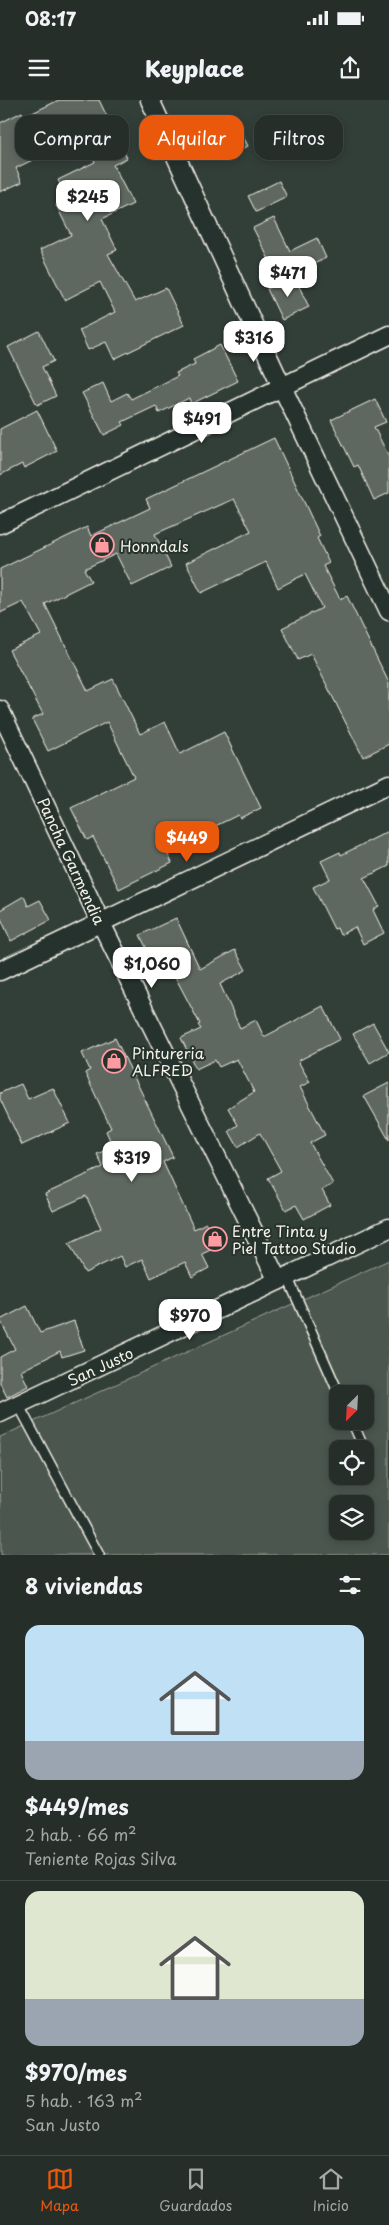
<!DOCTYPE html>
<html lang="es">
<head>
<meta charset="utf-8">
<style>
  :root { --surface:#262e2a; --page:#323a36; --text:#f1f3f6; --muted:#a4a8a8; --line:#424a47; --accent:#ea580c }
  body { margin:0; font-family:"Playpen Sans",sans-serif; background:var(--page); color:var(--text); height:100vh; display:flex; flex-direction:column; font-size:19px; white-space:nowrap }
  * { box-sizing:border-box; margin:0 }
  p { font-size:16px; color:var(--muted) }
  .icon { flex:none; width:28px; height:28px; fill:none; stroke:currentColor; stroke-width:2; stroke-linecap:round; stroke-linejoin:round }
  .map { position:relative; height:1455px; overflow:hidden }
  .drawer { display:flex; flex-direction:column; background:var(--surface); flex:1 }
  .drawer>* { flex:none }
  .hud { position:absolute; left:15px; top:15px; width:360px; height:45px; display:flex; gap:10px }
  .needle { width:32px; rotate:204deg }
  .buttons { position:absolute; left:329px; top:1285px; display:grid; gap:10px }
  .buttons a { display:grid; place-items:center; width:45px; height:45px; border-radius:10px; background:var(--surface); box-shadow:0 2px 8px #0003,0 0 0 1px var(--line); font-size:25px }
  .price { position:absolute; translate:-50% -42px; padding:0 11px; border-radius:10px; background:#fff; color:#222; font-size:16px; line-height:32px; filter:drop-shadow(0 1px 2px #0008) }
  .price::after { content:''; position:absolute; left:50%; top:30px; width:15px; height:11px; margin-left:-8px; background:inherit; clip-path:polygon(0 0,100% 0,50% 100%) }
  .price.on { background:var(--accent); color:#fff }
  ul { padding:0; list-style:none }
  li { display:grid; align-content:center; gap:10px; height:265px; padding:0 25px }
  li+li { border-top:1px solid var(--line) }
  li span { display:grid; place-items:center; height:155px; border-radius:15px; color:#555 }
  li>.icon { margin-inline-start:auto }
  span .icon { width:90px; height:90px; fill:#fffc; stroke-width:1 }
  li b { font-size:21px }
  h2 { display:flex; justify-content:space-between; align-items:center; height:60px; padding:0 25px; font-size:21px }
  .chip { padding:0 18px; border-radius:15px; background:var(--surface); box-shadow:0 2px 8px #0003,0 0 0 1px var(--line); font-size:18px; line-height:45px }
  .chip.on { background:var(--accent); color:#fff }
  .status { display:flex; justify-content:space-between; align-items:center; height:35px; padding:0 25px; background:var(--surface); direction:ltr }
  .status svg { height:14px; fill:currentColor }
  header { display:flex; justify-content:space-between; align-items:center; height:65px; padding:0 25px; background:var(--surface); font-size:22px; font-weight:800 }
  .dock { display:flex; justify-content:space-around; align-items:center; height:70px; border-top:1px solid var(--line); background:var(--surface); font-size:14px; color:var(--muted) }
  .dock a { display:grid; justify-items:center; gap:2px }
  .dock .on { color:var(--accent) }
  .map>svg:first-child { display:block }
  .green { fill:#4c564f; stroke:#a0a49c; fill-rule:evenodd }
  .building { fill:#5f6861; stroke:#f4f1e8 }
  .lines { fill:none; stroke-linecap:round; stroke-linejoin:round }
  .service-casing { stroke:#f4f1e8; stroke-width:12 }
  .minor-casing { stroke:#f4f1e8; stroke-width:21 }
  .service { stroke:#26332d; stroke-width:9 }
  .minor { stroke:#26332d; stroke-width:18 }
  .labels { text-anchor:middle; dominant-baseline:central; stroke-width:4; stroke-linejoin:round; paint-order:stroke }
  .poi-label { font-size:15px; fill:#f4f1e8; stroke:#26332d; text-anchor:start }
  .street-label { font-size:15px; fill:#f4f1e8; stroke:#26332d }
</style>
</head>
<body>
<div class="status"><b>08:17</b><svg viewBox="0 0 49 12"><path d="M0 12V9h3v3zM5 12V6h3v6zM10 12V3h3v9zM15 12V0h3v12zM26 1h20v11H26zM47 4h2v5h-2z"/></svg></div>
<header><svg class="icon" aria-label="menu" viewBox="0 0 24 24"><path d="M4 6h16M4 12h16M4 18h16"/></svg>Keyplace<svg class="icon" aria-label="share" viewBox="0 0 24 24"><path d="M12 15V3M7 8l5-5 5 5M5 13v7h14v-7"/></svg></header>
<div class="map">
<svg width="389" height="1455" viewBox="0 0 389 1455">
  <rect width="100%" height="100%" fill="#323e38"/>
  <filter id="ink" filterUnits="userSpaceOnUse"><feTurbulence type="fractalNoise" baseFrequency=".02" numOctaves="2"/><feDisplacementMap in="SourceGraphic" scale="10" xChannelSelector="R" yChannelSelector="G"/><feConvolveMatrix kernelMatrix="1 2 1 2 8 2 1 2 1" color-interpolation-filters="sRGB"/></filter>
  <g filter="url(#ink)">
    <path class="green" d="M389 1160V1455H1L0 1337ZM338 1294H365V1321H338ZM338 1349H365V1376H338ZM338 1404H365V1431H338Z"/>
    <path class="building" d="M59 0H99L127 58 113 65 133 104 102 119 117 150 108 154 135 202 166 188 184 225 114 259 106 242 88 250 79 230 115 212 100 182 65 200 40 150 71 135 56 105 68 99 58 80 95 62 75 23 45 38 51 51 16 68 22 82 0 92V23L22 12 24 17Z
      M236 22 248 46 220 59 208 35Z
      M279 81 287 97 256 112 248 96Z
      M274 118 290 151 317 138 326 158 280 181 253 128Z
      M294 176 309 207 282 220 267 189Z
      M39 231 54 261 42 267 56 296 37 305 8 247Z
      M220 245 238 281 191 304 189 298 159 313 156 306 122 322 124 325 104 335 82 293 103 283 111 301 127 293 131 299 178 276 176 273 195 264 193 259Z
      M375 299 386 322 374 327 389 357V393L374 400 358 365 354 367 331 320Z
      M37 310 57 351 24 368 22 364 0 375V329Z
      M274 338 320 436 317 438 329 463 323 466 340 499 347 496 389 583V644L363 657 311 554 298 560 282 528 322 508 305 474 278 488 266 462 201 493 186 463 251 431 234 399 155 434 171 467 132 486 116 454 84 469 91 481 45 504 88 591 113 579 140 634 165 622 180 654 224 632 261 708 240 718 238 715 166 750 172 763 119 789 93 737 87 740 71 708 134 677 107 622 48 651 32 619 43 614 9 550 41 535 23 502 0 513V469L87 427 91 436 150 408 146 399Z
      M389 731V766L364 778 379 806 373 810 384 833 363 844 355 827 340 835 337 828 334 829 313 787 330 779 321 761 340 752 341 755Z
      M24 796 28 806 40 800 51 820 11 841 0 816V810Z
      M176 818 200 869 235 850 246 870 220 884 240 928 256 920 264 937 323 906 340 939 298 961 310 982 300 987 325 1035 310 1043 333 1084 322 1090 330 1105 304 1119 296 1105 286 1110 268 1078 281 1071 260 1033 238 1047 229 1031 238 1025 228 1008 254 992 237 959 219 967 215 960 196 969 181 938 201 929 198 925 200 924 171 869 159 874 140 835Z
      M373 923 389 952 370 963 353 934Z
      M115 938 173 1057 163 1062 194 1129 206 1123 217 1147 202 1154 209 1168 192 1177 185 1162 151 1178 142 1159 125 1167 120 1156 85 1173 69 1143 101 1128 86 1096 53 1111 45 1094 103 1067 97 1054 113 1047 106 1031 111 1028 85 973 90 970 82 953Z
      M389 983V1040L364 996Z
      M21 984 28 999 53 988 70 1023 22 1045 0 999V993Z
      M27 1206 40 1233 74 1221 84 1250 62 1257 60 1251 21 1271 28 1286 7 1297 0 1283V1257L15 1249 0 1220Z"/>
    <g class="lines">
      <g class="service-casing">
        <path id="service" d="M287 1176 339 1294
          M18 1304 99 1455
          M352 1321 364 1349"/>
      </g>
      <g class="minor-casing">
        <path id="minor" d="M150 0 282 287 389 511
          M0 424 389 235
          M0 610 101 823 278 1181
          M0 871 389 684
          M0 1313 389 1128"/>
      </g>
      <use href="#service" class="service"/>
      <use href="#minor" class="minor"/>
    </g>
  </g>
  <defs>
    <g id="shop-ring" transform="scale(1.25)"><circle r="9.5" fill="#26332d" stroke="#ff9aa2" stroke-width="1.5"/><path d="M-5-2.5h2.3a2.7 3.5 0 0 1 5.4 0H5L5.5 6h-11ZM-1.5-2.5h3a1.5 2.3 0 0 0-3 0Z" fill="#ff9aa2"/></g>
  </defs>
  <g fill-rule="evenodd">
    <use href="#shop-ring" x="102" y="445"/>
    <use href="#shop-ring" x="114" y="961"/>
    <use href="#shop-ring" x="215" y="1139"/>
  </g>
  <g class="labels">
    <g class="poi-label">
      <text x="120" y="445">Honndals</text>
      <text x="132" y="952">Pintureria<tspan x="132" dy="17">ALFRED</tspan></text>
      <text x="232" y="1130">Entre Tinta y<tspan x="232" dy="17">Piel Tattoo Studio</tspan></text>
    </g>
    <g class="street-label">
      <text transform="translate(72 761) rotate(65)">Pancha Garmendia</text>
      <text transform="translate(100 1266) rotate(-25)">San Justo</text>
    </g>
  </g>
</svg>
<div class="buttons">
<a><svg class="needle" viewBox="-14 -14 28 28"><path d="M0-13l5 13h-10z" fill="#e53935"/><path d="M0 13l5-13h-10z" fill="#a4a8a8"/></svg></a>
<a><svg class="icon" aria-label="locate" viewBox="0 0 24 24"><circle cx="12" cy="12" r="6"/><path d="M12 2v4M12 18v4M2 12h4M18 12h4"/></svg></a>
<a><svg class="icon" aria-label="layers" viewBox="0 0 24 24"><path d="M12 4l9 5-9 5-9-5zM3 14l9 5 9-5"/></svg></a>
</div>
<b class="price" style="left:88px;top:122px">$245</b>
<b class="price" style="left:288px;top:198px">$471</b>
<b class="price" style="left:254px;top:263px">$316</b>
<b class="price" style="left:202px;top:344px">$491</b>
<b class="price on" style="left:187px;top:763px">$449</b>
<b class="price" style="left:152px;top:889px">$1,060</b>
<b class="price" style="left:132px;top:1083px">$319</b>
<b class="price" style="left:190px;top:1241px">$970</b>
<div class="hud">
<a class="chip">Comprar</a>
<a class="chip on">Alquilar</a>
<a class="chip">Filtros</a>
</div>
</div>
<section class="drawer">
<h2>8 viviendas<svg class="icon" aria-label="filters" viewBox="0 0 24 24"><path d="M4 7h16M4 17h16"/><circle cx="9" cy="7" r="2"/><circle cx="15" cy="17" r="2"/></svg></h2>
<ul>
<li><span style="background:linear-gradient(#bfe0f5 75%,#9aa5b1 0)"><svg class="icon" aria-label="home" viewBox="0 0 24 24"><path d="M3 11l9-7 9 7M6 9v11h12V9"/></svg></span><div><b>$449/mes</b><p>2 hab. · 66 m²</p><p>Teniente Rojas Silva</p></div></li>
<li><span style="background:linear-gradient(#dfe7d0 70%,#9aa5b1 0)"><svg class="icon" aria-label="home" viewBox="0 0 24 24"><path d="M3 11l9-7 9 7M6 9v11h12V9"/></svg></span><div><b>$970/mes</b><p>5 hab. · 163 m²</p><p>San Justo</p></div></li>
</ul>
</section>
<nav class="dock">
<a class="on"><svg class="icon" aria-label="map" viewBox="0 0 24 24"><path d="M3 6l6-2 6 2 6-2v14l-6 2-6-2-6 2zM9 4v14M15 6v14"/></svg>Mapa</a>
<a><svg class="icon" aria-label="saved" viewBox="0 0 24 24"><path d="M7 4h10v16l-5-4-5 4z"/></svg>Guardados</a>
<a><svg class="icon" aria-label="home" viewBox="0 0 24 24"><path d="M3 11l9-7 9 7M6 9v11h12V9"/></svg>Inicio</a>
</nav>
</body>
</html>
